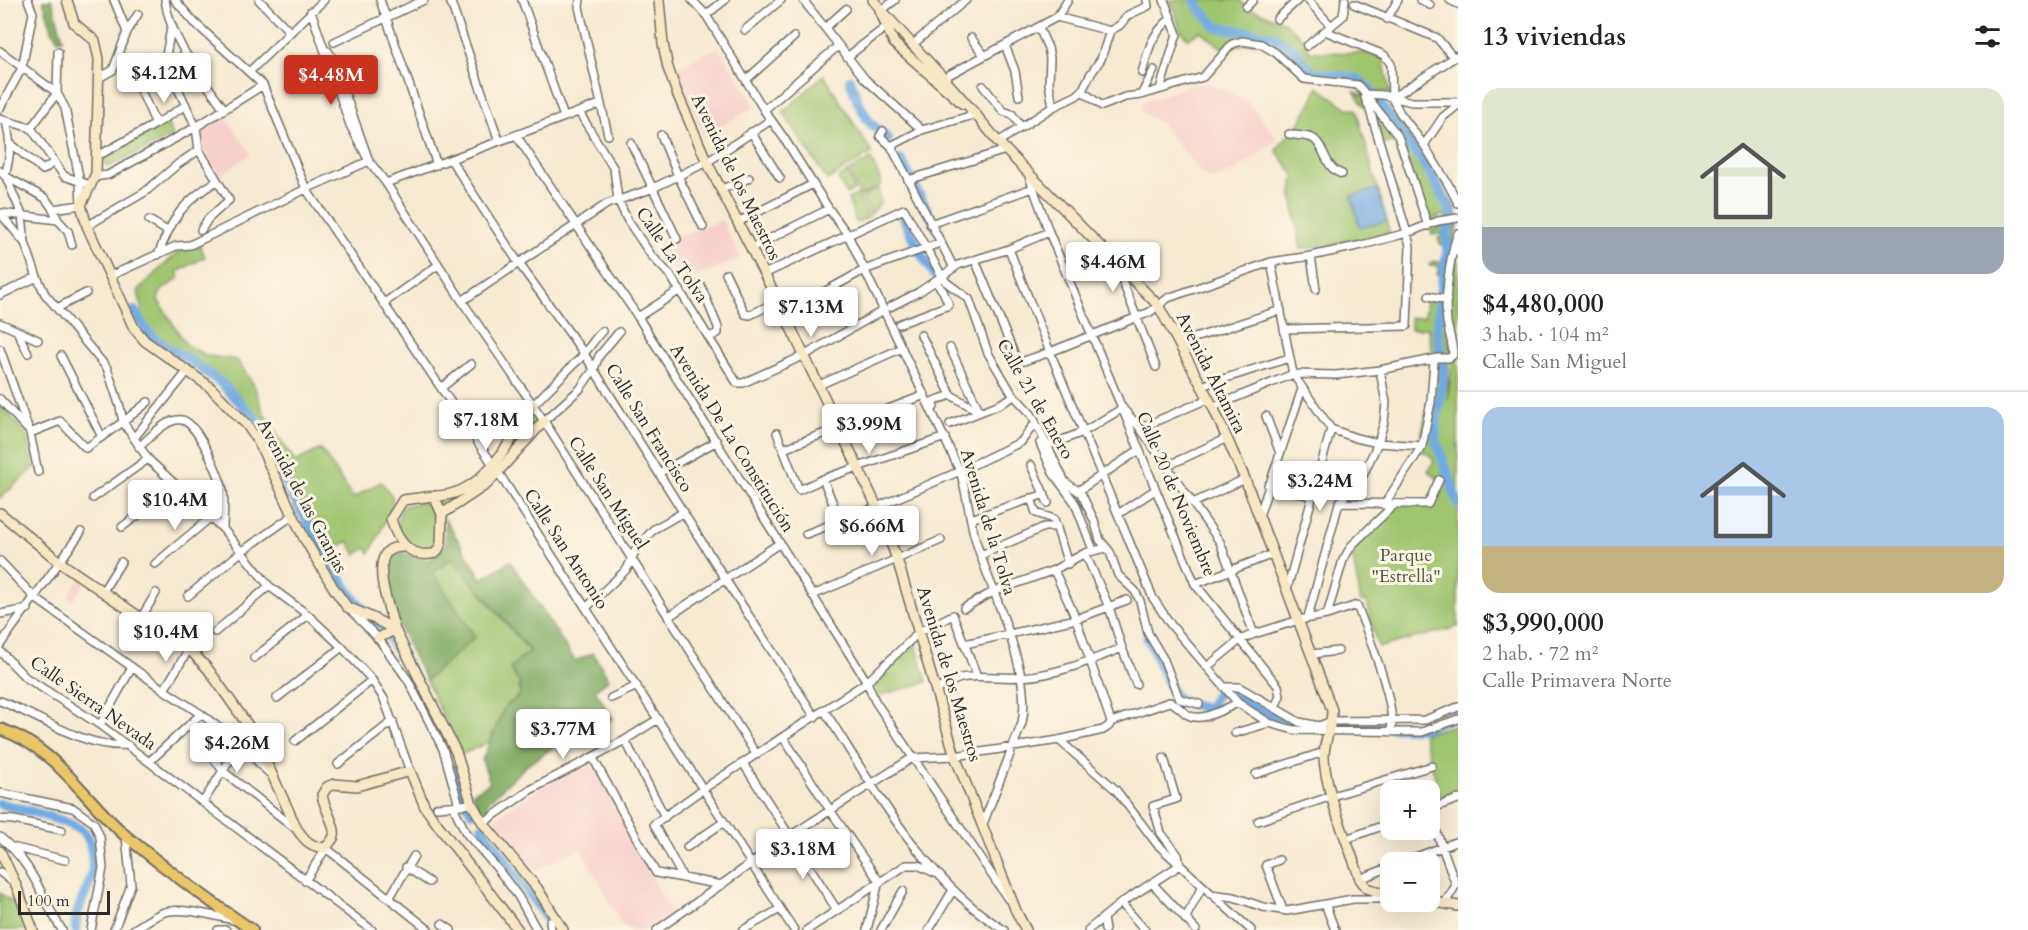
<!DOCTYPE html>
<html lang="es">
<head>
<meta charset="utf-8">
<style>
  :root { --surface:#fff; --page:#f6f6f6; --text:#222; --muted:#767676; --line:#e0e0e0; --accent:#c8321e }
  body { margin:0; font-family:Cardo,serif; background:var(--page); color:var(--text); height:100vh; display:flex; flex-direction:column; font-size:22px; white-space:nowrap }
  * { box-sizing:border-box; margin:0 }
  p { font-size:20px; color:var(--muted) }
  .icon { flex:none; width:33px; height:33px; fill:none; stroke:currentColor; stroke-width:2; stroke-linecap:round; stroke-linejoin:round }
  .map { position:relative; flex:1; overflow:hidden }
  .drawer { display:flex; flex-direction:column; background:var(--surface); width:570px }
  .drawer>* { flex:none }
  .controls { position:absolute; left:1380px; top:780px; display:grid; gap:12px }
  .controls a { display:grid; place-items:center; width:60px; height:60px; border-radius:12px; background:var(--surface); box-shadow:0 6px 24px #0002; font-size:30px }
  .scale { position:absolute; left:18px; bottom:15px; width:92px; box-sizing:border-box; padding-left:6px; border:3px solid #2b2b2b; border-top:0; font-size:16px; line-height:21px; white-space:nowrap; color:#2b2b2b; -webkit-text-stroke:4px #fcf5e5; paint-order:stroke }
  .price { position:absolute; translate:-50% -51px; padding:0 14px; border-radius:6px; background:#fff; color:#222; font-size:20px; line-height:39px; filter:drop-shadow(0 2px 3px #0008) }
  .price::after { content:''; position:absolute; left:50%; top:36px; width:18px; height:14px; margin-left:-9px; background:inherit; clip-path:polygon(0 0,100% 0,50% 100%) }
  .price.active { background:var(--accent); color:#fff }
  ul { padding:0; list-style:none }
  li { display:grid; align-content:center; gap:12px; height:318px; padding:0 24px }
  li+li { border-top:2px solid var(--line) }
  li span { display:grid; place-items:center; height:186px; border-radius:18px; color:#555 }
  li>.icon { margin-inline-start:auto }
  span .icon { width:108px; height:108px; fill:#fffc; stroke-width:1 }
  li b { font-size:26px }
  h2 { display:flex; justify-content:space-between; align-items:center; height:72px; padding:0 24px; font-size:26px }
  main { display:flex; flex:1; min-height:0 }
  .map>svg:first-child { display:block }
  .built { fill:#f7d0cc }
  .green { fill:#9fc46e; stroke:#65784c; stroke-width:1.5 }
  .forest { fill:#7faa61; stroke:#556a46; stroke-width:1.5 }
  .water { fill:#71aae1; stroke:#4e6a86; stroke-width:1.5 }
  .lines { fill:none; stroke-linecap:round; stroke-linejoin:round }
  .river { stroke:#71aae1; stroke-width:10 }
  .street-casing { stroke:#726e66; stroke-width:10 }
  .secondary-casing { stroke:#726e66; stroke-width:12 }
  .primary-casing { stroke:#726e66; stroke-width:14 }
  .street { stroke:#fff; stroke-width:7 }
  .secondary { stroke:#f7e8c3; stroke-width:9 }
  .primary { stroke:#ebc669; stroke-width:10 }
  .labels { text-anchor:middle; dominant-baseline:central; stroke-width:6; stroke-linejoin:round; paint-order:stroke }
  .street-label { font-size:18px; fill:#2b2b2b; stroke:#fcf5e5 }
  .park-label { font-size:18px; fill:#4e593f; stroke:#fcf5e5 }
</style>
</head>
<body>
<main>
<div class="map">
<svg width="1458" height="930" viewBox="0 0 1458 930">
  <rect width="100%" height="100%" fill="#fcf5e5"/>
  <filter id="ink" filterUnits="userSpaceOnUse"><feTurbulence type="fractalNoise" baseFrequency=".0167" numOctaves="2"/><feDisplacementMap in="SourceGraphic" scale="12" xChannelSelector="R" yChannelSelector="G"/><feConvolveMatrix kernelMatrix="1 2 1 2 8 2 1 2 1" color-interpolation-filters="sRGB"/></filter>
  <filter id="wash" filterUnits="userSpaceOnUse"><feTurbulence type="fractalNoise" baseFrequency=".008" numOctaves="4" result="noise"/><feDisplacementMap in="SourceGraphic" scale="24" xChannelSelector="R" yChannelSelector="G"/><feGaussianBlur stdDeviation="1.35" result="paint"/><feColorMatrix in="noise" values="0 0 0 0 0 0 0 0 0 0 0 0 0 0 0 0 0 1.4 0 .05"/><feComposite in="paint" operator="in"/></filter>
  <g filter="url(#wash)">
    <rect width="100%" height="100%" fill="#f7ead3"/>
    <path class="built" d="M718 47 756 106 704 137 673 69Z
      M1198 83 1209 84 1244 98 1278 139 1236 171 1214 179 1208 178 1202 174 1160 123 1141 112 1143 102Z
      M225 116 251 154 219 176 202 149 200 130Z
      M722 220 741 258 683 282 658 244Z
      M80 578 86 582 73 601 67 597Z
      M592 762 671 913 647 930H631L622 925 581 848 528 874 489 823 535 791Z"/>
    <path class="green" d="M1169 0H1240L1246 7 1282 21 1306 41 1308 49 1312 52 1366 53 1383 57 1390 93 1376 91 1379 98 1405 129 1455 207 1457 214 1458 224 1449 255 1443 322 1449 346 1448 399 1453 355 1447 321 1452 250 1458 263V627L1379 647 1375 638 1367 601 1361 602 1352 554 1365 532 1395 504H1428L1439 480 1428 471 1434 461 1429 454 1419 450 1437 351H1432L1428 328 1411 329 1410 318 1424 317 1426 299 1433 300 1437 298 1441 275 1437 274 1440 266H1430L1429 264 1433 263V261L1442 263 1446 259 1444 253 1446 252 1445 244 1441 245 1438 238 1442 236 1441 233 1432 235 1431 230 1449 222 1444 215 1429 221 1401 140 1384 144 1373 111 1369 107H1364L1355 92 1366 97 1354 82 1305 76 1264 41 1222 48 1200 31 1189 39C1172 26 1181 15 1169 0Z
      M824 75 872 153 827 180 783 112Z
      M1318 87 1349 109H1356L1390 234 1358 241 1301 249 1292 195 1294 175 1276 150 1289 134 1296 131C1302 115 1312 103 1318 87Z
      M167 123 173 136 108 167 102 155Z
      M871 159 882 184 860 196 849 171Z
      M847 172 855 190 846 194 838 179Z
      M879 188 880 204 870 215 863 196Z
      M859 194 868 218 856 222 848 199Z
      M200 245 205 257 177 272 179 278 161 291 158 300 187 346 208 356 237 360 254 385 264 414 295 462 321 449 353 498 381 482 392 496 393 505 370 553 366 548 356 555 348 541 327 553 285 477 264 424 223 382 192 360 168 348 150 332 138 313 142 311 138 290 177 253Z
      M0 404 26 434 34 468 0 498Z
      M531 411 542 422 498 472 442 514 434 496 461 491 492 462Z
      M424 503 435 506C441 519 445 546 428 553 404 544 388 532 404 506L412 504Z
      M452 558 530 652 519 683 520 695 505 707 490 741 461 755 426 680 475 637 433 573Z
      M915 641 927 682 877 696 875 682Z
      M1458 724V794L1441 799 1423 734Z
      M0 893 12 902 18 897 30 930H0Z"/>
    <path class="forest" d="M43 0H52L63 39 58 40 53 33Z
      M445 519 482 579 510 561 575 661 593 653 609 679 595 690 613 719 565 740 527 765 487 803 490 811 484 818 472 793 490 783 482 760 505 707 520 695 519 683 510 668 530 651 452 558 433 573 475 637 426 680C403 637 387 609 386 558L393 552C406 552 416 558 429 560L445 546Z"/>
    <path class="water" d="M1378 189 1387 221 1360 228 1351 196Z"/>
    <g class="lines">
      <path class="river" d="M1195 0 1200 9 1216 27 1273 36 1294 50 1313 72 1357 79 1370 89 1401 135 1419 156 1438 187 1451 213V224L1447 230V253L1441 288 1437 331 1444 372 1435 428 1436 440 1458 503
        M850 80 858 102 869 122 888 139
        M901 160 938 231
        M903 217 921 254 943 287
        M134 311 148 333 168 349 190 360 222 384 262 425 283 478 325 556 354 599 382 628 411 671 418 690 441 731
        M1147 637 1174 695 1178 700 1205 708 1210 706 1217 693 1224 692
        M1234 695 1268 714 1304 727 1337 726 1424 728 1458 714
        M457 767 463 794 472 812
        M0 804C16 807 74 822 84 832 92 840 94 862 92 872 89 892 73 909 76 930
        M482 827 555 930"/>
    </g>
  </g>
  <g filter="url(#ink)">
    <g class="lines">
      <g class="street-casing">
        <path id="street" d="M165 0C171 42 201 75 224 109
          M175 0 194 22 263 85 306 189 498 472 794 930
          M259 0 290 32
          M380 0 437 165
          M450 0 499 141
          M522 0 564 117
          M580 0 579 7 608 135
          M692 0 706 15 764 110 784 138 829 209 848 235 960 471C967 493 969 516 975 538 990 591 1033 670 1022 723L983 824
          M803 0 865 79 922 130
          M1308 0 1331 26
          M1420 0 1430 5
          M1450 0 1458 4
          M1354 4 1437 38 1453 57
          M1246 7 1253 0
          M882 10 895 0
          M311 11 350 125 369 161 386 183 462 301 544 421 756 754
          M706 15 725 0
          M1057 17 1110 31
          M1277 19 1298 0
          M1387 19 1398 0
          M171 28 165 61 196 127 199 150 229 200 208 219 201 230
          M825 28 846 9
          M1039 28 1048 48 1050 58 1049 84 1053 107
          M745 30 781 0
          M1325 31 1384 55 1391 64 1392 98 1400 113 1424 145 1448 184 1458 203
          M127 32 138 14
          M971 38 984 55
          M334 42 424 0
          M912 45 966 0
          M1005 45 1015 71 1019 96
          M1307 46 1343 16 1345 0
          M0 51 57 93
          M847 57 886 27
          M131 69 156 124
          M250 71 324 0
          M1142 73C1150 46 1149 38 1171 18
          M99 78 113 70 127 32 114 0
          M943 78 1057 17 1068 0
          M746 80 794 37
          M983 86 1003 111 1012 114 1021 127
          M1160 89 1177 34 1164 0
          M1082 91 1102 106 1125 97 1141 95 1203 77 1232 44 1242 41 1261 44 1276 53 1304 79 1358 85 1398 136 1428 226
          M1366 94 1383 95 1412 102H1458
          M1141 95 1154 70
          M1392 98 1458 55
          M0 108 22 68 33 13 28 0
          M764 110 838 46
          M579 112 614 169 618 200 628 221 651 255 670 275 737 383H743L805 355 884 310
          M0 119 31 128
          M31 128 64 176 90 185
          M31 128 57 93
          M883 131 880 136 891 146 954 268
          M751 132 780 178
          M1289 134C1296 136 1308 135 1314 139 1326 148 1324 168 1342 174
          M516 135 638 317 867 682 875 701 1008 899
          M661 135 678 176 703 227
          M998 142 1053 107 1076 96 1082 91 1090 75 1101 59 1110 31 1120 25 1128 15 1148 6 1147 0
          M631 143 677 239
          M11 144 43 170 54 162
          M1424 145 1443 117 1458 105
          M891 146 922 130 977 114
          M97 154 103 153 156 124 186 105
          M451 160 518 262 583 352 725 579 815 717
          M0 171 5 176 45 198 53 209 58 220 68 231 72 245
          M5 176C11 154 11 143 6 121
          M1029 176 1049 232 1195 584 1278 686 1280 696 1275 707
          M6 177 22 215 25 243
          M94 177 108 175 196 127 263 85
          M908 180 1006 150
          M386 183 600 104
          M722 189 749 178
          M53 209 81 205 80 182 65 108 57 93 58 52
          M0 213 25 243 37 277 45 294 107 368 120 407 123 422 148 459 223 529 269 586 308 615 342 647 372 680 384 699 410 771
          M1 213 58 220
          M149 220 167 231
          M738 222 813 184
          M930 224 1033 188
          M87 226 145 192 178 164 199 150
          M751 248 829 209
          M1009 249 1050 352 1153 598 1171 625 1238 703 1269 723 1294 730 1422 732 1458 719
          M1457 251 1458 250
          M158 255C172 218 183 201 217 181
          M1311 256 1316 289
          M975 260 1018 363 1050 352 1150 312 1168 298 1271 262 1311 256 1362 245 1407 233 1438 221 1458 218
          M1115 262 1156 367
          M1271 262 1293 374 1331 429 1356 438 1378 443 1422 446
          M726 274 745 314 750 315 778 301
          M764 274 904 209 942 276 946 282 969 299 988 353 1011 392 1032 415 1065 482 1081 493 1094 520 1100 540 1110 552 1118 575 1135 591 1140 601 1148 633 1164 660 1178 696 1180 699 1199 704
          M110 276 176 246 190 245 306 189 369 161 332 57 328 51
          M700 284 718 327V333L709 337
          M0 295 37 277
          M1429 296 1447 300
          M462 301 607 204 651 189 707 162 771 120
          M384 303 438 265
          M890 307 919 292 958 265 1009 249 1049 232
          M57 308 86 293
          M784 314 864 270 940 243
          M638 317 680 290
          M0 323 38 340
          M899 324 949 305 943 291 935 281
          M1284 329 1407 326 1410 246 1407 233 1369 107 1365 98
          M17 331 28 353
          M922 338 921 335 951 395
          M1179 343 1281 310
          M950 348 980 412
          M0 349 30 433 38 472
          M61 356 102 437
          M819 385 902 348
          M1201 386 1289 358
          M441 388 471 364
          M0 399 27 429
          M533 405 575 363C581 360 595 338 602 331
          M934 407 931 402 951 395 980 412
          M1213 407 1293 374 1336 375 1380 370 1438 358H1449L1453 355C1453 344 1449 334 1447 322 1444 300 1450 254 1458 233
          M1126 412 1140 428 1220 542 1254 634
          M1266 416 1280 453
          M544 421 580 389 594 369 599 356 619 332
          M950 424 1000 404 1011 398
          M1140 428 1208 399
          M30 433 60 421 86 448 123 422 148 402
          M777 433 799 490 823 479 945 437
          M134 438 187 372
          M1040 443 1053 473 1075 503 1093 550
          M1047 446 1083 432 1123 408
          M139 447C150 438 167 417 182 420 197 422 221 477 223 491 225 503 223 517 223 529
          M783 449 925 395
          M1031 465 1048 503
          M1167 466 1227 438
          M659 473 717 441
          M823 479 840 521
          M1268 485 1311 496
          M1078 491 1139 450
          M93 498 148 459
          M1031 498 1036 513 1054 519 1068 564
          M1193 503 1245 479
          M1339 503 1428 504 1439 480
          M1384 505 1422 446 1431 402 1434 360
          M1118 514 1155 490
          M1259 516 1302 389
          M971 519 1045 494
          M122 527 176 487
          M806 534 877 507 960 471 1021 442 1032 427 1037 426
          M1085 553 1109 607 1122 648 1136 684
          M981 555 1044 527H1057
          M0 561 35 598 164 690 201 714 240 744 269 773
          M155 564 211 517
          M1054 570 1076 619 1111 722
          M1195 584 1273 554
          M1287 589 1331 429
          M103 591 121 562
          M813 595 941 540
          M188 596 241 552 292 516
          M586 608 627 569 637 547 654 529 684 512
          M964 608 993 592 1054 570 1085 553 1106 548
          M351 611 378 638 408 680 443 749 459 805
          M0 614 28 609
          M1327 615 1343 560 1352 545 1395 504
          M668 617 780 543
          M1308 617 1339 503 1363 475 1378 443 1384 422 1386 403 1380 370
          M141 618 156 593
          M215 632 269 586
          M965 644 1076 619 1127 600
          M0 645 81 532
          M0 651 25 677 100 725 372 930
          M1312 654 1338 651
          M254 658 308 615
          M1207 667 1240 640 1254 634 1299 620 1327 615 1357 605C1368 636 1397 703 1391 732
          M1224 687H1239L1299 722 1319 726 1332 721 1425 720 1458 707
          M164 690 189 649
          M936 690C944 686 953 680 961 678 981 674 1002 679 1022 677 1056 675 1090 661 1122 648
          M277 698 342 647
          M611 698 637 686
          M0 701C40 716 85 749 128 745
          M824 710C874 787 924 881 1004 930
          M100 725 132 667
          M1235 733 1269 723
          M783 737 830 810 879 881 867 930
          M625 740 665 817
          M1059 740 1116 790 1157 844 1251 930
          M295 741 372 680
          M203 745 224 772 295 828
          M593 758 656 873 722 885
          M150 761 201 714
          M743 763 837 910
          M338 764 393 721
          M1256 774 1324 752
          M0 793 73 808 94 823 100 837 103 868 91 930
          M203 802 240 744 252 731
          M453 806 466 833 496 867 518 896 537 930
          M437 807 472 804
          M1430 809 1458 799
          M1430 814 1456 885 1445 903
          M0 819 14 820 62 830
          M1258 821 1332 796 1432 766
          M483 823 530 790 625 740 658 719
          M0 837C35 866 39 894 62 930
          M1346 839 1390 823
          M12 847 65 860
          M687 847 724 822
          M1279 860 1266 865 1283 910
          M1403 862 1458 841
          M406 867 429 882
          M0 872 14 883
          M683 878 654 824 703 789 867 682 919 632 953 615 977 676
          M1360 879 1390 867
          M305 881 326 848 429 930
          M1152 883 1196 930
          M1210 894 1234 897 1263 907 1287 911 1353 899H1379L1386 895
          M390 897 414 856
          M1121 903 1145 930
          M1325 904 1335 930
          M1103 918 1105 930
          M1185 919 1202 887
          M550 921 551 930
          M442 924 451 930
          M114 930 131 885 126 837
          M133 930C143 924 152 917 162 913 180 906 215 916 233 920
          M218 930H226
          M657 930 790 836 912 758 955 756 1059 740 1103 730 1109 726 1111 722 1169 702C1177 703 1181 711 1188 715 1202 723 1225 708 1238 703
          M743 930 780 909
          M807 930 906 865H918L935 873
          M881 930 903 891
          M929 930 953 890
          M1088 930 1121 903 1180 865 1178 855 1161 833 1153 806 1176 799 1164 758"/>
      </g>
      <g class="secondary-casing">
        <path id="secondary" d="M67 0 74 23 95 41 99 59 96 174 81 205 87 226 134 328 145 341 210 387 247 425 259 443 304 538 333 587 347 607 375 619 395 630 456 752 472 804 483 823 537 888 563 930
          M659 0 663 44 668 68 677 93 707 162 778 301 877 507 897 559 955 756 1016 911 1026 930
          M873 0C914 49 960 92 998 142L1158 305 1213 407 1245 479 1332 710C1332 727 1324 741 1324 755 1324 790 1349 845 1360 879L1367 888 1390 896
          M880 11 894 43 963 104
          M434 496 442 514 441 544 436 553C411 560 397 541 391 519L403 500Z
          M434 496C484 497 509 441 533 405
          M0 513 61 563 141 618 189 649 208 669 252 731 297 829C305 841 311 847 326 848 328 844 333 840 334 836 337 828 323 805 322 795L327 787 334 784 357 786 410 771 425 807 438 825 518 930
          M442 514 487 484 544 421
          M378 638 395 630C390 611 373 568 387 552 392 547 399 547 405 547
          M0 851 16 885 33 930
          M1430 901 1458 906"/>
      </g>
      <g class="primary-casing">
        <path id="primary" d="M0 729C56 747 85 801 127 837 167 870 209 901 252 930"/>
      </g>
      <use href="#street" class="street"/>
      <use href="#secondary" class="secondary"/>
      <use href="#primary" class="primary"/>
    </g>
  </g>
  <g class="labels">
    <g class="street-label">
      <text transform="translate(736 177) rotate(64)">Avenida de los Maestros</text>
      <text transform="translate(672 255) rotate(55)">Calle La Tolva</text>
      <text transform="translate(1211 373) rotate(63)">Avenida Altamira</text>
      <text transform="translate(1035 399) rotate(60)">Calle 21 de Enero</text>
      <text transform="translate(649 428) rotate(58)">Calle San Francisco</text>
      <text transform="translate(732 438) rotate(58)">Avenida De La Constitución</text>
      <text transform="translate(608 493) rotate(57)">Calle San Miguel</text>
      <text transform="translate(1176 494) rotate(67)">Calle 20 de Noviembre</text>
      <text transform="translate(302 496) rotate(62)">Avenida de las Granjas</text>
      <text transform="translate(988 522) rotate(73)">Avenida de la Tolva</text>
      <text transform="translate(566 549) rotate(57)">Calle San Antonio</text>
      <text transform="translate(949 674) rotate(73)">Avenida de los Maestros</text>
      <text transform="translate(93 703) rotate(35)">Calle Sierra Nevada</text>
    </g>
    <g class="park-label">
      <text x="1406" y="555">Parque<tspan x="1406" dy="21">"Estrella"</tspan></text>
    </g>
  </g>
</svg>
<div class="controls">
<a>+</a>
<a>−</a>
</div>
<div class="scale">100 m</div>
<b class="price" style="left:164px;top:104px">$4.12M</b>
<b class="price active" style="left:331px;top:106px">$4.48M</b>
<b class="price" style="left:1113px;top:293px">$4.46M</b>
<b class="price" style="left:811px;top:338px">$7.13M</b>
<b class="price" style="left:486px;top:451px">$7.18M</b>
<b class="price" style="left:869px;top:455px">$3.99M</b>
<b class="price" style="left:1320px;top:512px">$3.24M</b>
<b class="price" style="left:175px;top:531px">$10.4M</b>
<b class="price" style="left:872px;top:557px">$6.66M</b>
<b class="price" style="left:166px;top:663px">$10.4M</b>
<b class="price" style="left:563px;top:760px">$3.77M</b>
<b class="price" style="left:237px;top:774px">$4.26M</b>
<b class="price" style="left:803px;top:880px">$3.18M</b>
</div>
<section class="drawer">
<h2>13 viviendas<svg class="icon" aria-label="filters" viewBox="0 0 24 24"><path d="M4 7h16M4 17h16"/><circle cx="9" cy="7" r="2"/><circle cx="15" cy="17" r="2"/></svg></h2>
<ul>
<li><span style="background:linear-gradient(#dfe7d0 75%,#9aa5b1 0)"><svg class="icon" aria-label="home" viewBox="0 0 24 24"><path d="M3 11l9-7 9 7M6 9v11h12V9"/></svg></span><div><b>$4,480,000</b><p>3 hab. · 104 m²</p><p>Calle San Miguel</p></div></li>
<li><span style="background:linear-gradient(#a9c7e8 75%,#c2b280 0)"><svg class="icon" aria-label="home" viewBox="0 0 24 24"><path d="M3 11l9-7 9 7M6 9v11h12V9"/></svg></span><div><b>$3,990,000</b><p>2 hab. · 72 m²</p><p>Calle Primavera Norte</p></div></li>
</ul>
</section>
</main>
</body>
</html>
